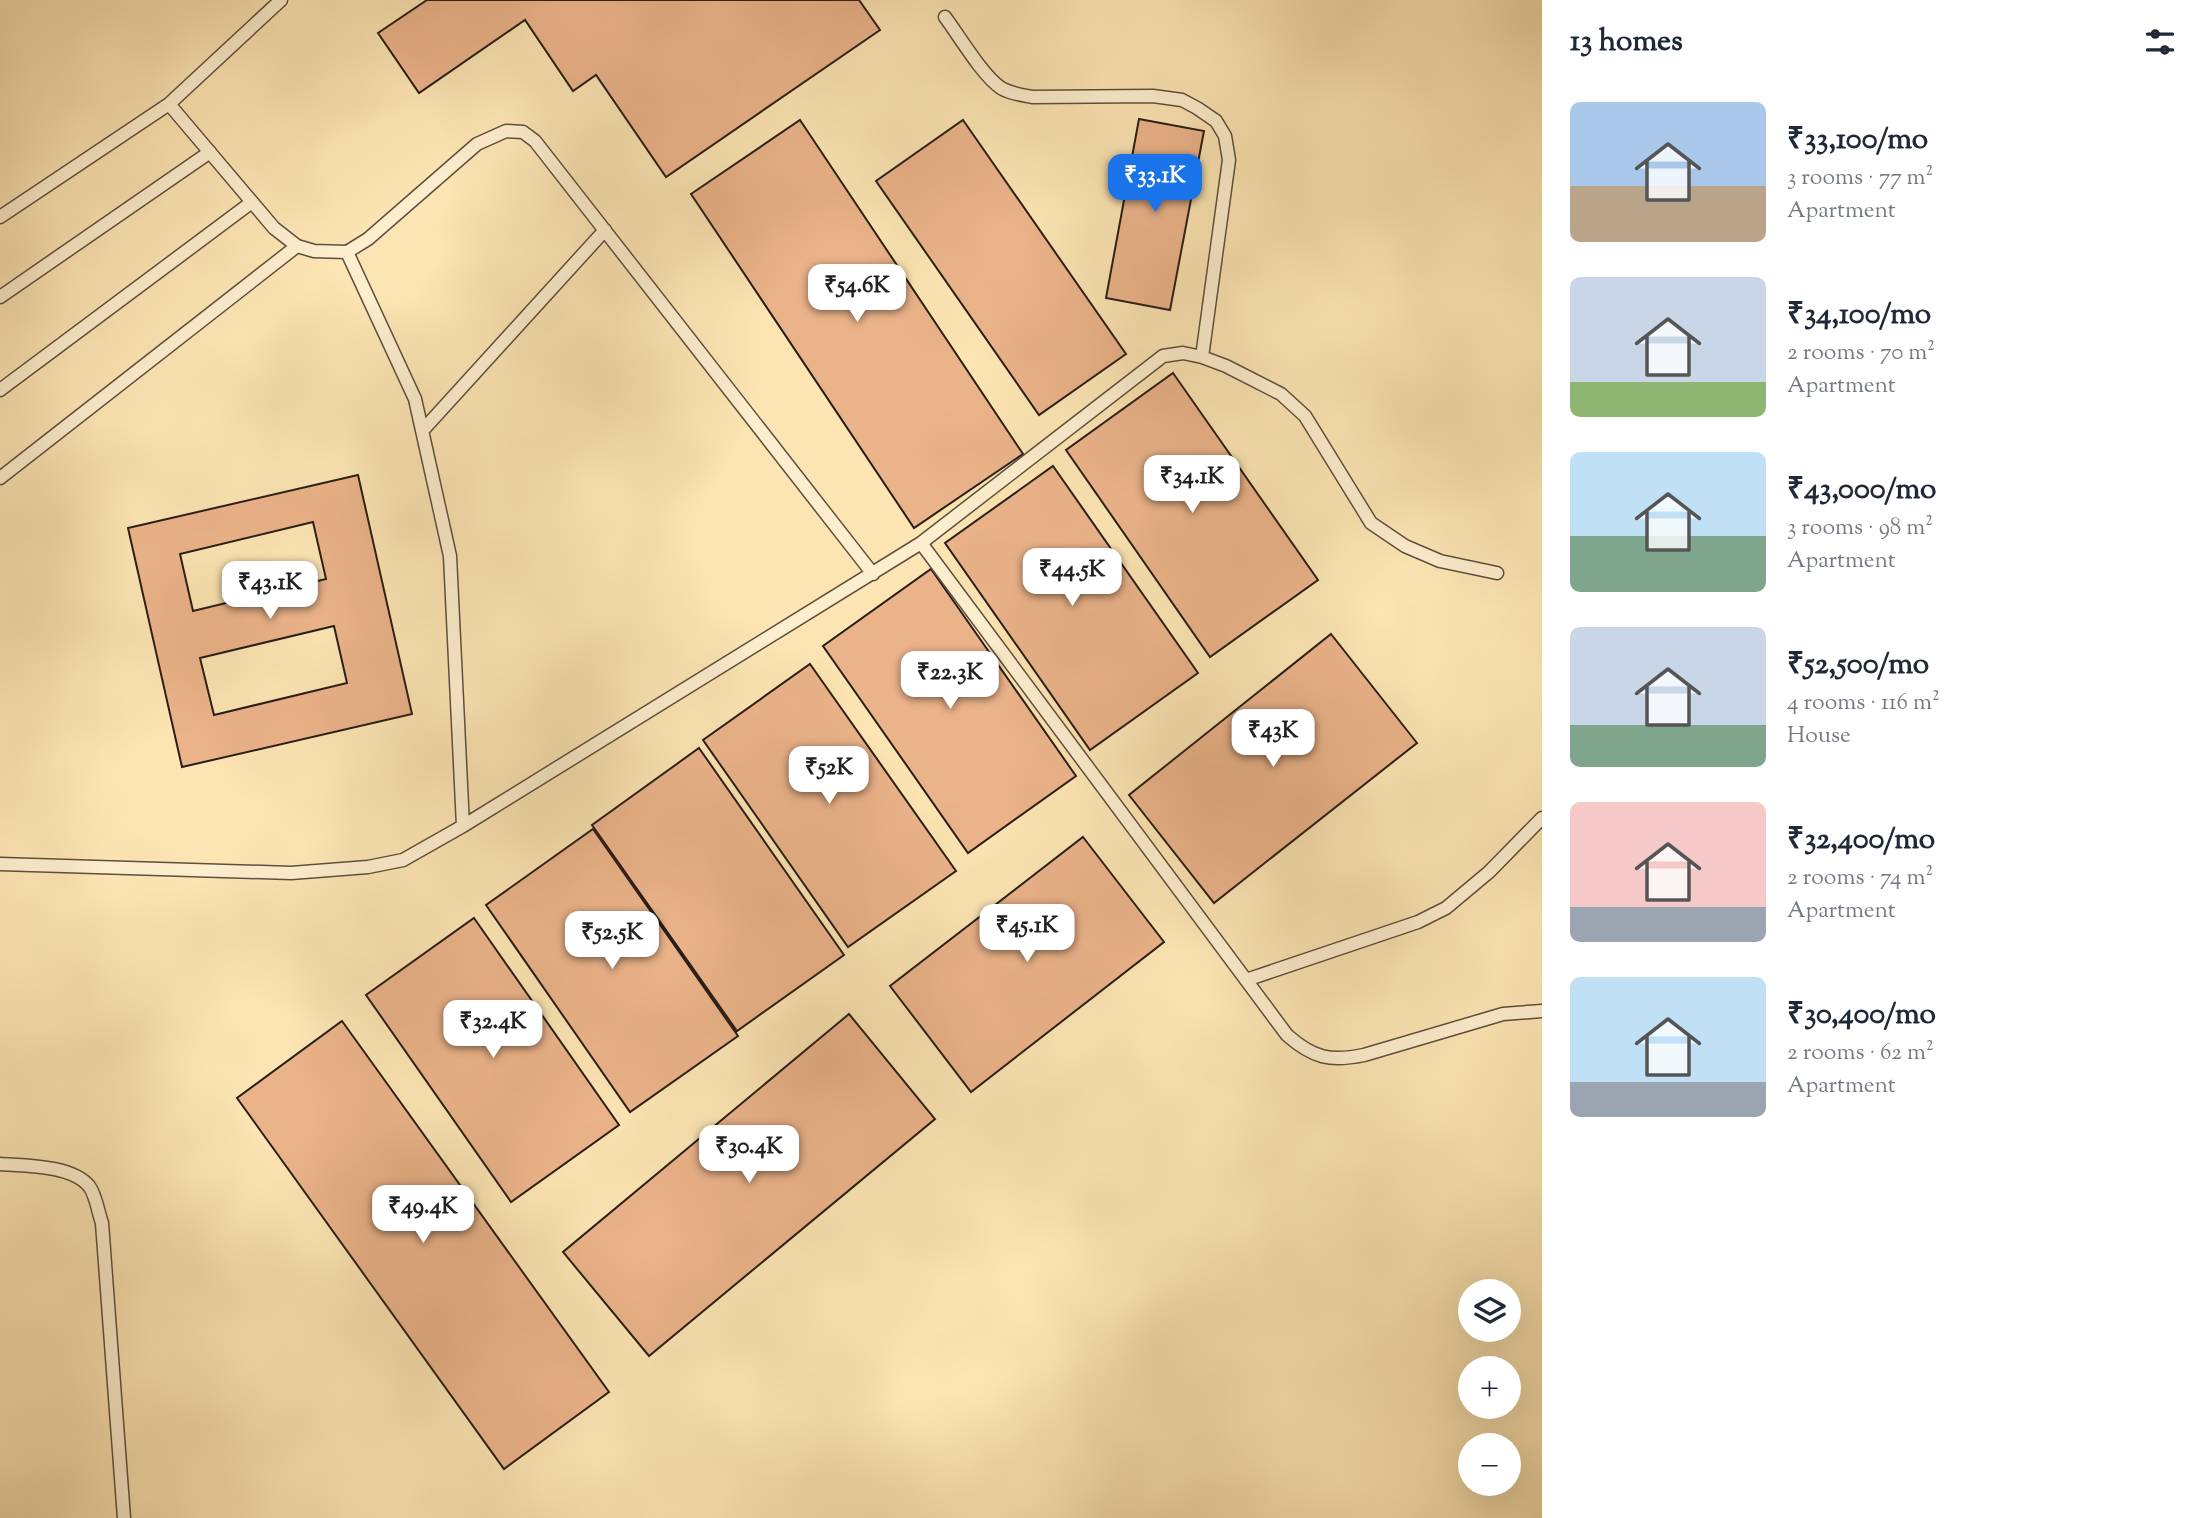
<!DOCTYPE html>
<html lang="en">
<head>
<meta charset="utf-8">
<style>
  :root { --surface:#fff; --page:#f6f6f7; --text:#1f2937; --muted:#747a83; --accent:#1a73e8 }
  body { margin:0; font-family:"Sorts Mill Goudy",serif; background:var(--page); color:var(--text); height:100vh; display:flex; flex-direction:column; font-size:26px; white-space:nowrap }
  * { box-sizing:border-box; margin:0 }
  p { font-size:23px; color:var(--muted) }
  .icon { flex:none; width:38px; height:38px; fill:none; stroke:currentColor; stroke-width:2; stroke-linecap:round; stroke-linejoin:round }
  .map { position:relative; flex:1; overflow:hidden }
  .sheet { display:flex; flex-direction:column; background:var(--surface); width:665px }
  .sheet>* { flex:none }
  .buttons { position:absolute; left:1458px; top:1279px; display:grid; gap:14px }
  .buttons a { display:grid; place-items:center; width:63px; height:63px; border-radius:50%; background:var(--surface); box-shadow:0 7px 28px #0002; font-size:35px }
  .price { position:absolute; translate:-50% -60px; padding:0 16px; border-radius:14px; background:#fff; color:#222; font-size:23px; line-height:46px; filter:drop-shadow(0 2px 4px #0008) }
  .price::after { content:''; position:absolute; left:50%; top:42px; width:21px; height:16px; margin-left:-10px; background:inherit; clip-path:polygon(0 0,100% 0,50% 100%) }
  .price.on { background:var(--accent); color:#fff }
  ul { padding:0; list-style:none }
  li { display:flex; align-items:center; gap:21px; height:175px; padding:0 28px }
  li span { display:grid; place-items:center; flex:none; width:196px; height:140px; border-radius:10px; color:#555 }
  li>.icon { margin-inline-start:auto }
  span .icon { width:84px; height:84px; fill:#fffc; stroke-width:1 }
  li b { font-size:30px }
  h2 { display:flex; justify-content:space-between; align-items:center; height:84px; padding:0 28px; font-size:30px }
  main { display:flex; flex:1; min-height:0 }
  .map>svg:first-child { display:block }
  .building { fill:#ebb38a; stroke:#291d18; stroke-width:2; fill-rule:evenodd }
  .lines { fill:none; stroke-linecap:round; stroke-linejoin:round }
  .lane-casing { stroke:#5e4f3f; stroke-width:15 }
  .lane { stroke:#fdeece; stroke-width:12 }
</style>
</head>
<body>
<main>
<div class="map">
<svg width="1542" height="1518" viewBox="0 0 1542 1518">
  <rect width="100%" height="100%" fill="#fce5b3"/>
  <filter id="stains"><feTurbulence type="fractalNoise" baseFrequency=".00286" numOctaves="4"/><feColorMatrix values="0 0 0 0 .2 0 0 0 0 .09 0 0 0 0 .02 0 0 0 .5 -.17"/></filter>
  <radialGradient id="worn" r=".72"><stop offset=".6" stop-color="#630" stop-opacity="0"/><stop offset="1" stop-color="#630" stop-opacity=".3"/></radialGradient>
  <path class="building" d="M427 0H859L880 30 666 177 596 75 573 91 525 20 419 93 378 33Z
    M1139 119 1204 131 1170 310 1106 298Z
    M800 120 1023 454 914 528 691 194Z
    M963 120 1126 354 1039 415 876 181Z
    M1173 373 1318 580 1210 657 1066 450Z
    M1053 466 1198 673 1090 750 945 543Z
    M358 475 412 714 182 767 128 528ZM313 522 326 579 193 611 180 554ZM334 626 347 683 214 715 200 658Z
    M931 569 1076 776 968 853 823 646Z
    M1331 634 1417 743 1214 903 1129 795Z
    M810 664 956 871 848 947 703 740Z
    M699 748 844 955 737 1031 592 825Z
    M593 829 738 1036 630 1112 486 905Z
    M1083 837 1164 942 971 1092 890 986Z
    M474 918 619 1125 511 1202 366 995Z
    M849 1014 935 1119 649 1356 563 1252Z
    M342 1021 609 1392 504 1469 237 1098Z"/>
  <g class="lines">
    <g class="lane-casing">
      <path id="lane" d="M945 17C960 37 982 75 1001 88 1011 94 1022 95 1033 97L1153 96 1182 100 1197 108 1216 121 1225 136 1229 160 1202 357
        M169 104 274 228 297 246 314 251 347 252 368 239 477 144 506 131 523 132 535 141 873 574
        M0 217 169 104 281 0
        M347 252 415 399 450 556 463 826
        M0 297 210 152
        M0 390 252 202
        M423 430 605 230
        M0 478 297 246
        M921 543 1287 1035C1313 1058 1330 1062 1364 1055L1503 1014 1542 1011
        M0 864 291 873 368 867 403 860 463 826 921 543 1163 356 1183 353 1202 357 1226 366 1281 394 1305 416 1371 523 1405 546 1440 561 1497 573
        M1246 980 1418 922 1446 908 1489 872 1542 818
        M0 1164C26 1166 71 1165 89 1186 96 1195 98 1212 102 1223L124 1518"/>
    </g>
    <use href="#lane" class="lane"/>
  </g>
  <rect width="100%" height="100%" filter="url(#stains)"/>
  <rect width="100%" height="100%" fill="url(#worn)"/>
</svg>
<div class="buttons">
<a><svg class="icon" aria-label="layers" viewBox="0 0 24 24"><path d="M12 4l9 5-9 5-9-5zM3 14l9 5 9-5"/></svg></a>
<a>+</a>
<a>−</a>
</div>
<b class="price on" style="left:1155px;top:214px">₹33.1K</b>
<b class="price" style="left:857px;top:324px">₹54.6K</b>
<b class="price" style="left:1192px;top:515px">₹34.1K</b>
<b class="price" style="left:1072px;top:608px">₹44.5K</b>
<b class="price" style="left:270px;top:621px">₹43.1K</b>
<b class="price" style="left:950px;top:711px">₹22.3K</b>
<b class="price" style="left:1273px;top:769px">₹43K</b>
<b class="price" style="left:829px;top:806px">₹52K</b>
<b class="price" style="left:1027px;top:964px">₹45.1K</b>
<b class="price" style="left:612px;top:971px">₹52.5K</b>
<b class="price" style="left:493px;top:1060px">₹32.4K</b>
<b class="price" style="left:749px;top:1185px">₹30.4K</b>
<b class="price" style="left:423px;top:1245px">₹49.4K</b>
</div>
<section class="sheet">
<h2>13 homes<svg class="icon" aria-label="filters" viewBox="0 0 24 24"><path d="M4 7h16M4 17h16"/><circle cx="9" cy="7" r="2"/><circle cx="15" cy="17" r="2"/></svg></h2>
<ul>
<li><span style="background:linear-gradient(#a9c7e8 60%,#b9a48a 0)"><svg class="icon" aria-label="home" viewBox="0 0 24 24"><path d="M3 11l9-7 9 7M6 9v11h12V9"/></svg></span><div><b>₹33,100/mo</b><p>3 rooms · 77 m²</p><p>Apartment</p></div></li>
<li><span style="background:linear-gradient(#c9d6e8 75%,#8fb573 0)"><svg class="icon" aria-label="home" viewBox="0 0 24 24"><path d="M3 11l9-7 9 7M6 9v11h12V9"/></svg></span><div><b>₹34,100/mo</b><p>2 rooms · 70 m²</p><p>Apartment</p></div></li>
<li><span style="background:linear-gradient(#bfe0f5 60%,#7fa58c 0)"><svg class="icon" aria-label="home" viewBox="0 0 24 24"><path d="M3 11l9-7 9 7M6 9v11h12V9"/></svg></span><div><b>₹43,000/mo</b><p>3 rooms · 98 m²</p><p>Apartment</p></div></li>
<li><span style="background:linear-gradient(#c9d6e8 70%,#7fa58c 0)"><svg class="icon" aria-label="home" viewBox="0 0 24 24"><path d="M3 11l9-7 9 7M6 9v11h12V9"/></svg></span><div><b>₹52,500/mo</b><p>4 rooms · 116 m²</p><p>House</p></div></li>
<li><span style="background:linear-gradient(#f6c9c9 75%,#9aa5b1 0)"><svg class="icon" aria-label="home" viewBox="0 0 24 24"><path d="M3 11l9-7 9 7M6 9v11h12V9"/></svg></span><div><b>₹32,400/mo</b><p>2 rooms · 74 m²</p><p>Apartment</p></div></li>
<li><span style="background:linear-gradient(#bfe0f5 75%,#9aa5b1 0)"><svg class="icon" aria-label="home" viewBox="0 0 24 24"><path d="M3 11l9-7 9 7M6 9v11h12V9"/></svg></span><div><b>₹30,400/mo</b><p>2 rooms · 62 m²</p><p>Apartment</p></div></li>
</ul>
</section>
</main>
</body>
</html>
